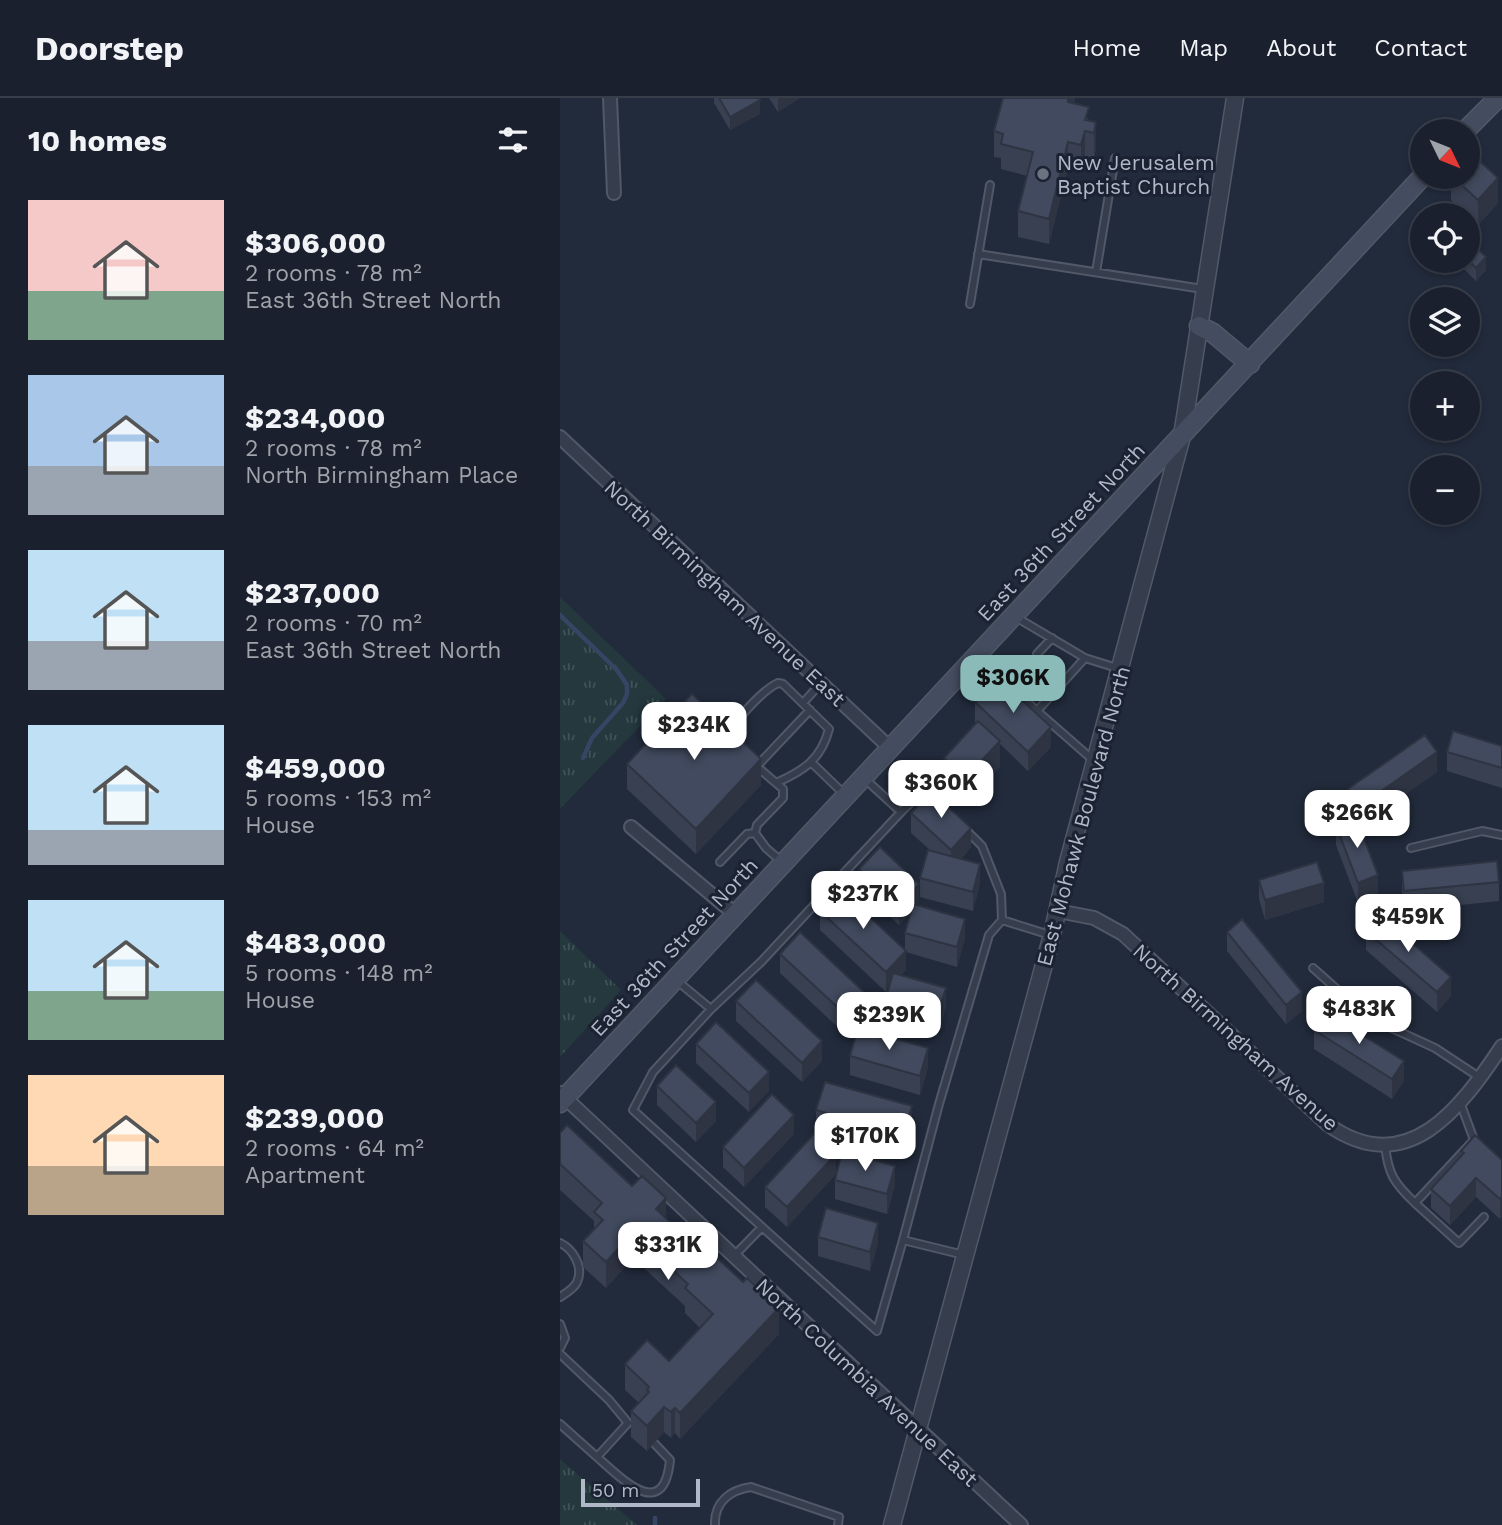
<!DOCTYPE html>
<html lang="en">
<head>
<meta charset="utf-8">
<style>
  :root { --surface:#1a202d; --page:#232835; --text:#f1f3f6; --muted:#9fa3aa; --line:#383e49; --accent:#8bbbb9 }
  body { margin:0; font-family:"Work Sans",sans-serif; background:var(--page); color:var(--text); height:100vh; display:flex; flex-direction:column; font-size:26px; white-space:nowrap }
  * { box-sizing:border-box; margin:0 }
  p { font-size:23px; color:var(--muted) }
  .icon { flex:none; width:38px; height:38px; fill:none; stroke:currentColor; stroke-width:2; stroke-linecap:round; stroke-linejoin:round }
  .map { position:relative; flex:1; overflow:hidden }
  .panel { display:flex; flex-direction:column; background:var(--surface); width:560px }
  .panel>* { flex:none }
  .needle { width:46px; rotate:133deg }
  .tools { position:absolute; left:850px; top:21px; display:grid; gap:14px }
  .tools a { display:grid; place-items:center; width:70px; height:70px; border-radius:50%; background:var(--surface); box-shadow:0 4px 10px #0003,0 0 0 2px var(--line); font-size:35px }
  .scale { position:absolute; left:21px; bottom:18px; width:119px; box-sizing:border-box; padding-left:7px; border:4px solid #b1b8c8; border-top:0; font-size:19px; line-height:24px; white-space:nowrap; color:#b1b8c8; -webkit-text-stroke:5px #1b2231; paint-order:stroke }
  .price { position:absolute; translate:-50% -60px; padding:0 16px; border-radius:14px; background:#fff; color:#222; font-size:23px; line-height:46px; filter:drop-shadow(0 2px 4px #0008) }
  .price::after { content:''; position:absolute; left:50%; top:42px; width:21px; height:16px; margin-left:-10px; background:inherit; clip-path:polygon(0 0,100% 0,50% 100%) }
  .price.on { background:var(--accent); color:#111 }
  ul { padding:0; list-style:none }
  li { display:flex; align-items:center; gap:21px; height:175px; padding:0 28px }
  li span { display:grid; place-items:center; flex:none; width:196px; height:140px; border-radius:0px; color:#555 }
  li>.icon { margin-inline-start:auto }
  span .icon { width:84px; height:84px; fill:#fffc; stroke-width:1 }
  li b { font-size:30px }
  h2 { display:flex; justify-content:space-between; align-items:center; height:84px; padding:0 28px; font-size:30px }
  header { display:flex; align-items:center; gap:42px; box-sizing:border-box; height:98px; padding:0 35px; background:var(--surface); border-bottom:2px solid var(--line) }
  header strong { font-size:33px }
  nav { display:flex; gap:38px; margin-inline-start:auto; font-size:24px }
  main { display:flex; flex:1; min-height:0 }
  .map>svg:first-child { display:block }
  .grass { fill:url(#grass-tufts) }
  .lines { fill:none; stroke-linecap:round; stroke-linejoin:round }
  .stream { stroke:#354564; stroke-width:4.5 }
  .service-casing { stroke:#515867; stroke-width:10 }
  .minor-casing { stroke:#515867; stroke-width:16 }
  .tertiary-casing { stroke:#515867; stroke-width:19 }
  .secondary-casing { stroke:#515867; stroke-width:21 }
  .service { stroke:#363d4c; stroke-width:6 }
  .minor { stroke:#363d4c; stroke-width:12 }
  .tertiary { stroke:#363d4c; stroke-width:16 }
  .secondary { stroke:#444c5f; stroke-width:18 }
  .wall { fill:#384051 }
  .shaded-wall { fill:#2e3442 }
  .building { fill:#414a5e; stroke:#2e3442; stroke-width:2 }
  .worship-dot { fill:#6b7280; stroke:#1b2231; stroke-width:2.5 }
  .labels { text-anchor:middle; dominant-baseline:central; stroke-width:6; stroke-linejoin:round; paint-order:stroke }
  .poi-label { font-size:21px; fill:#b1b8c8; stroke:#1b2231; text-anchor:start }
  .street-label { font-size:21px; fill:#b1b8c8; stroke:#1b2231 }
</style>
</head>
<body>
<header>
<strong>Doorstep</strong>
<nav><a>Home</a><a>Map</a><a>About</a><a>Contact</a></nav>
</header>
<main>
<section class="panel">
<h2>10 homes<svg class="icon" aria-label="filters" viewBox="0 0 24 24"><path d="M4 7h16M4 17h16"/><circle cx="9" cy="7" r="2"/><circle cx="15" cy="17" r="2"/></svg></h2>
<ul>
<li><span style="background:linear-gradient(#f6c9c9 65%,#7fa58c 0)"><svg class="icon" aria-label="home" viewBox="0 0 24 24"><path d="M3 11l9-7 9 7M6 9v11h12V9"/></svg></span><div><b>$306,000</b><p>2 rooms · 78 m²</p><p>East 36th Street North</p></div></li>
<li><span style="background:linear-gradient(#a9c7e8 65%,#9aa5b1 0)"><svg class="icon" aria-label="home" viewBox="0 0 24 24"><path d="M3 11l9-7 9 7M6 9v11h12V9"/></svg></span><div><b>$234,000</b><p>2 rooms · 78 m²</p><p>North Birmingham Place</p></div></li>
<li><span style="background:linear-gradient(#bfe0f5 65%,#9aa5b1 0)"><svg class="icon" aria-label="home" viewBox="0 0 24 24"><path d="M3 11l9-7 9 7M6 9v11h12V9"/></svg></span><div><b>$237,000</b><p>2 rooms · 70 m²</p><p>East 36th Street North</p></div></li>
<li><span style="background:linear-gradient(#bfe0f5 75%,#9aa5b1 0)"><svg class="icon" aria-label="home" viewBox="0 0 24 24"><path d="M3 11l9-7 9 7M6 9v11h12V9"/></svg></span><div><b>$459,000</b><p>5 rooms · 153 m²</p><p>House</p></div></li>
<li><span style="background:linear-gradient(#bfe0f5 65%,#7fa58c 0)"><svg class="icon" aria-label="home" viewBox="0 0 24 24"><path d="M3 11l9-7 9 7M6 9v11h12V9"/></svg></span><div><b>$483,000</b><p>5 rooms · 148 m²</p><p>House</p></div></li>
<li><span style="background:linear-gradient(#ffd9b3 65%,#b9a48a 0)"><svg class="icon" aria-label="home" viewBox="0 0 24 24"><path d="M3 11l9-7 9 7M6 9v11h12V9"/></svg></span><div><b>$239,000</b><p>2 rooms · 64 m²</p><p>Apartment</p></div></li>
</ul>
</section>
<div class="map">
<svg width="942" height="1427" viewBox="0 0 942 1427">
  <defs>
    <pattern id="grass-tufts" width="24" height="20" patternUnits="userSpaceOnUse" patternTransform="scale(1.75)"><rect width="24" height="20" fill="#24383d"/><path d="M3 7l-1-3M5 7V3M7 7l1-3M15 17l-1-3M17 17v-4M19 17l1-3" fill="none" stroke="#415358"/></pattern>
  </defs>
  <rect width="100%" height="100%" fill="#222b3c"/>
  <path class="grass" d="M0 499 106 601 0 711Z
    M0 833 61 892 1 958 0 957Z
    M0 1361 77 1427H0Z"/>
  <g class="lines">
    <path class="stream" d="M0 517 57 572 67 587V596L63 605 32 640 23 660
      M95 1427V1420"/>
    <g class="service-casing">
      <path id="service" d="M418 156 643 191
        M536 174 555 60
        M410 206 430 87
        M454 518 525 560
        M477 556 492 540
        M417 560 477 613 525 560 557 570
        M218 585 223 586 269 631C261 662 243 673 216 685L173 648 169 636C176 621 203 592 218 585Z
        M447 587 463 570
        M243 605 261 585
        M477 613 533 662
        M252 665 284 696
        M197 668 250 612
        M341 714 365 691 375 701
        M405 731 422 748 441 796 442 822
        M195 735 197 727 223 700V691L216 685
        M195 735 206 750 222 764
        M851 750 922 733 942 737
        M160 764 187 736 195 735
        M753 870 798 910 825 927 875 950 919 979
        M116 882 151 911 93 974 73 1012 202 1129
        M151 911 201 864 341 714 305 681
        M825 1047C828 1076 834 1085 855 1105L914 1042 900 1004
        M855 1105 899 1145 924 1119
        M0 1145C13 1151 24 1169 17 1184 14 1191 6 1195 0 1199
        M404 1157 343 1142 379 1006 429 837 442 822 490 837
        M173 1159 202 1129 317 1233 343 1142
        M0 1226 5 1240 0 1250
        M0 1256 49 1302 68 1325 37 1359 0 1326
        M37 1359C62 1381 104 1425 110 1362L94 1345
        M155 1427C154 1404 170 1392 191 1389L279 1419 278 1427"/>
    </g>
    <g class="minor-casing">
      <path id="minor" d="M50 0 54 95
        M0 339 330 650
        M71 729 175 816
        M498 813 534 820 563 836 767 1026C847 1083 900 1011 942 948
        M0 995 461 1427"/>
    </g>
    <g class="tertiary-casing">
      <path id="tertiary" d="M332 1427 492 837 508 764 622 338 675 0"/>
    </g>
    <g class="secondary-casing">
      <path id="secondary" d="M905 33 938 0
        M639 228 653 235 690 266
        M0 1005 863 78"/>
    </g>
    <use href="#service" class="service"/>
    <use href="#minor" class="minor"/>
    <use href="#tertiary" class="tertiary"/>
    <use href="#secondary" class="secondary"/>
  </g>
  <path class="wall" d="M154 0H198L200 16 170 32 154 5Z
    M209 0H240L218 14Z
    M443 0H515L514 5 529 22 536 24V50L534 60 525 58 521 73 508 70 489 146 458 139V113L467 78 441 71V60L434 59V33Z
    M891 79H908L938 105 918 127 891 102Z
    M896 163H908L926 172 916 183Z
    M415 604 491 649 468 673 440 646V669L405 705 384 686V660L417 625 415 623Z
    M942 648V690L887 673V654Z
    M67 666 201 687 136 756 67 691Z
    M877 674 800 728 798 724 818 797 798 805 776 747V727L795 720 788 710V691Z
    M351 715 411 749 401 761 420 785 413 813 360 799V780L370 752 351 735Z
    M299 771 359 805 357 807 405 840 397 869 346 854V872L341 877 386 909 377 938 325 923V903L328 891 326 894 260 832V813L345 851V835L350 815 339 827 299 790Z
    M842 773 939 784V803L844 813 842 792Z
    M699 782 764 804 705 822 699 801Z
    M806 833 891 898 877 914 806 852Z
    M667 834 742 913 726 926 667 853Z
    M220 856 306 915 286 937 220 875Z
    M176 903 262 963 242 984 176 923Z
    M754 932 844 983 832 1001 754 951Z
    M136 946 209 993 189 1014 136 965Z
    M290 958 368 969 360 997 290 977Z
    M97 988 156 1023 136 1044 97 1007Z
    M256 1012 352 1028 343 1056 256 1032Z
    M0 1035 106 1120 219 1236 120 1341 115 1335 111 1340 104 1334 87 1353 71 1339V1313L79 1305 65 1292V1266L109 1263 140 1230 125 1215V1208L73 1160 46 1190 23 1169V1143L34 1132V1123L0 1092Z
    M234 1036 184 1089 163 1069V1049Z
    M901 1053 942 1062V1118L940 1121 916 1099 890 1127 871 1110V1091L901 1058Z
    M276 1076 227 1129 205 1109V1089Z
    M275 1082 335 1087 327 1116 275 1101Z
    M258 1139 318 1145 310 1173 258 1158Z"/>
  <path class="shaded-wall" d="M219 0H240L218 14V1Z
    M508 0H515L508 29Z
    M200 2V16L170 32V19Z
    M536 24V50L534 60V35Z
    M525 33V58L521 73V47Z
    M508 44V70L489 146V121Z
    M938 80V105L918 127V102Z
    M926 159V172L916 183V170Z
    M491 629V649L468 673V654Z
    M440 643V669L405 705V680Z
    M877 654V674L800 728V708Z
    M201 661V687L136 756V731Z
    M411 730V749L391 771V752Z
    M420 766V785L413 813V794Z
    M818 777V797L798 805V785Z
    M764 785V804L705 822V802Z
    M359 786V805L339 827V808Z
    M405 821V840L397 869V849Z
    M346 853V872L326 894V874Z
    M891 879V898L877 914V894Z
    M386 890V909L377 938V918Z
    M742 894V913L726 926V907Z
    M306 896V915L286 937V917Z
    M262 943V963L242 984V965Z
    M368 950V969L360 997V978Z
    M844 963V983L832 1001V981Z
    M209 974V993L189 1014V995Z
    M156 1004V1023L136 1044V1025Z
    M352 1008V1028L343 1056V1037Z
    M234 1017V1036L184 1089V1070Z
    M276 1056V1076L227 1129V1109Z
    M335 1068V1087L327 1116V1096Z
    M916 1080V1099L890 1127V1108Z
    M942 1099V1118L940 1121V1101Z
    M106 1100V1126L96 1111Z
    M318 1125V1145L310 1173V1154Z
    M73 1135V1160L46 1190V1164Z
    M219 1210V1236L120 1341V1315Z
    M104 1309V1334L87 1353V1328Z
    M115 1310V1335L111 1340V1314Z"/>
  <path class="building" d="M159 0H198L200 2 170 19Z
    M443 0H508V4L529 9 525 22 536 24 534 35 525 33 521 47 508 44 489 121 458 113 473 54 441 46 443 36 434 33Z
    M911 55 938 80 918 102 893 79H908V58Z
    M908 141 926 159 916 170 908 162Z
    M438 580 491 629 468 654 415 604Z
    M132 596 201 661 136 731 67 666Z
    M418 623 440 643 405 680 384 660Z
    M893 633 942 648V670L887 654Z
    M865 637 877 654 800 708 788 691Z
    M371 693 411 730 391 752 351 715Z
    M796 720 818 777 798 785 776 727Z
    M320 749 359 786 339 808 299 771Z
    M368 752 420 766 413 794 360 780Z
    M937 763 939 784 844 793 842 773Z
    M757 764 764 785 705 802 699 782Z
    M280 791 346 853 326 874 260 813Z
    M353 806 405 821 397 849 345 835Z
    M820 817 891 879 877 894 806 833Z
    M682 821 742 894 726 907 667 834Z
    M240 834 306 896 286 917 220 856Z
    M333 875 386 890 377 918 325 903Z
    M196 882 262 943 242 965 176 903Z
    M765 914 844 963 832 981 754 932Z
    M156 924 209 974 189 995 136 946Z
    M298 930 368 950 360 978 290 958Z
    M116 967 156 1004 136 1025 97 988Z
    M265 984 352 1008 343 1037 256 1012Z
    M212 996 234 1017 184 1070 163 1049Z
    M7 1027 72 1088 82 1078 106 1100 96 1111 151 1162 155 1158 183 1184 187 1180 219 1210 120 1315 115 1310 111 1314 104 1309 87 1328 71 1313 89 1294 87 1292 89 1289 65 1266 87 1242 109 1263 153 1216 125 1190 128 1186 73 1135 46 1164 23 1143 43 1122 34 1114 42 1105 0 1066V1035Z
    M254 1036 276 1056 227 1109 205 1089Z
    M915 1037 942 1062V1099L940 1101 916 1080 890 1108 871 1091 904 1055 901 1053Z
    M282 1053 335 1068 327 1096 275 1082Z
    M266 1110 318 1125 310 1154 258 1139Z"/>
  <circle class="worship-dot" cx="483" cy="76" r="7"/>
  <g class="labels">
    <g class="poi-label">
      <text x="497" y="64">New Jerusalem<tspan x="497" dy="24">Baptist Church</tspan></text>
    </g>
    <g class="street-label">
      <text transform="translate(501 434) rotate(-47)">East 36th Street North</text>
      <text transform="translate(165 495) rotate(43)">North Birmingham Avenue East</text>
      <text transform="translate(523 718) rotate(-75)">East Mohawk Boulevard North</text>
      <text transform="translate(114 849) rotate(-47)">East 36th Street North</text>
      <text transform="translate(676 939) rotate(42)">North Birmingham Avenue</text>
      <text transform="translate(307 1284) rotate(43)">North Columbia Avenue East</text>
    </g>
  </g>
</svg>
<div class="tools">
<a><svg class="needle" viewBox="-14 -14 28 28"><path d="M0-13l5 13h-10z" fill="#e53935"/><path d="M0 13l5-13h-10z" fill="#9fa3aa"/></svg></a>
<a><svg class="icon" aria-label="locate" viewBox="0 0 24 24"><circle cx="12" cy="12" r="6"/><path d="M12 2v4M12 18v4M2 12h4M18 12h4"/></svg></a>
<a><svg class="icon" aria-label="layers" viewBox="0 0 24 24"><path d="M12 4l9 5-9 5-9-5zM3 14l9 5 9-5"/></svg></a>
<a>+</a>
<a>−</a>
</div>
<div class="scale">50 m</div>
<b class="price on" style="left:453px;top:617px">$306K</b>
<b class="price" style="left:134px;top:664px">$234K</b>
<b class="price" style="left:381px;top:722px">$360K</b>
<b class="price" style="left:797px;top:752px">$266K</b>
<b class="price" style="left:303px;top:833px">$237K</b>
<b class="price" style="left:848px;top:856px">$459K</b>
<b class="price" style="left:799px;top:948px">$483K</b>
<b class="price" style="left:329px;top:954px">$239K</b>
<b class="price" style="left:305px;top:1075px">$170K</b>
<b class="price" style="left:108px;top:1184px">$331K</b>
</div>
</main>
</body>
</html>
